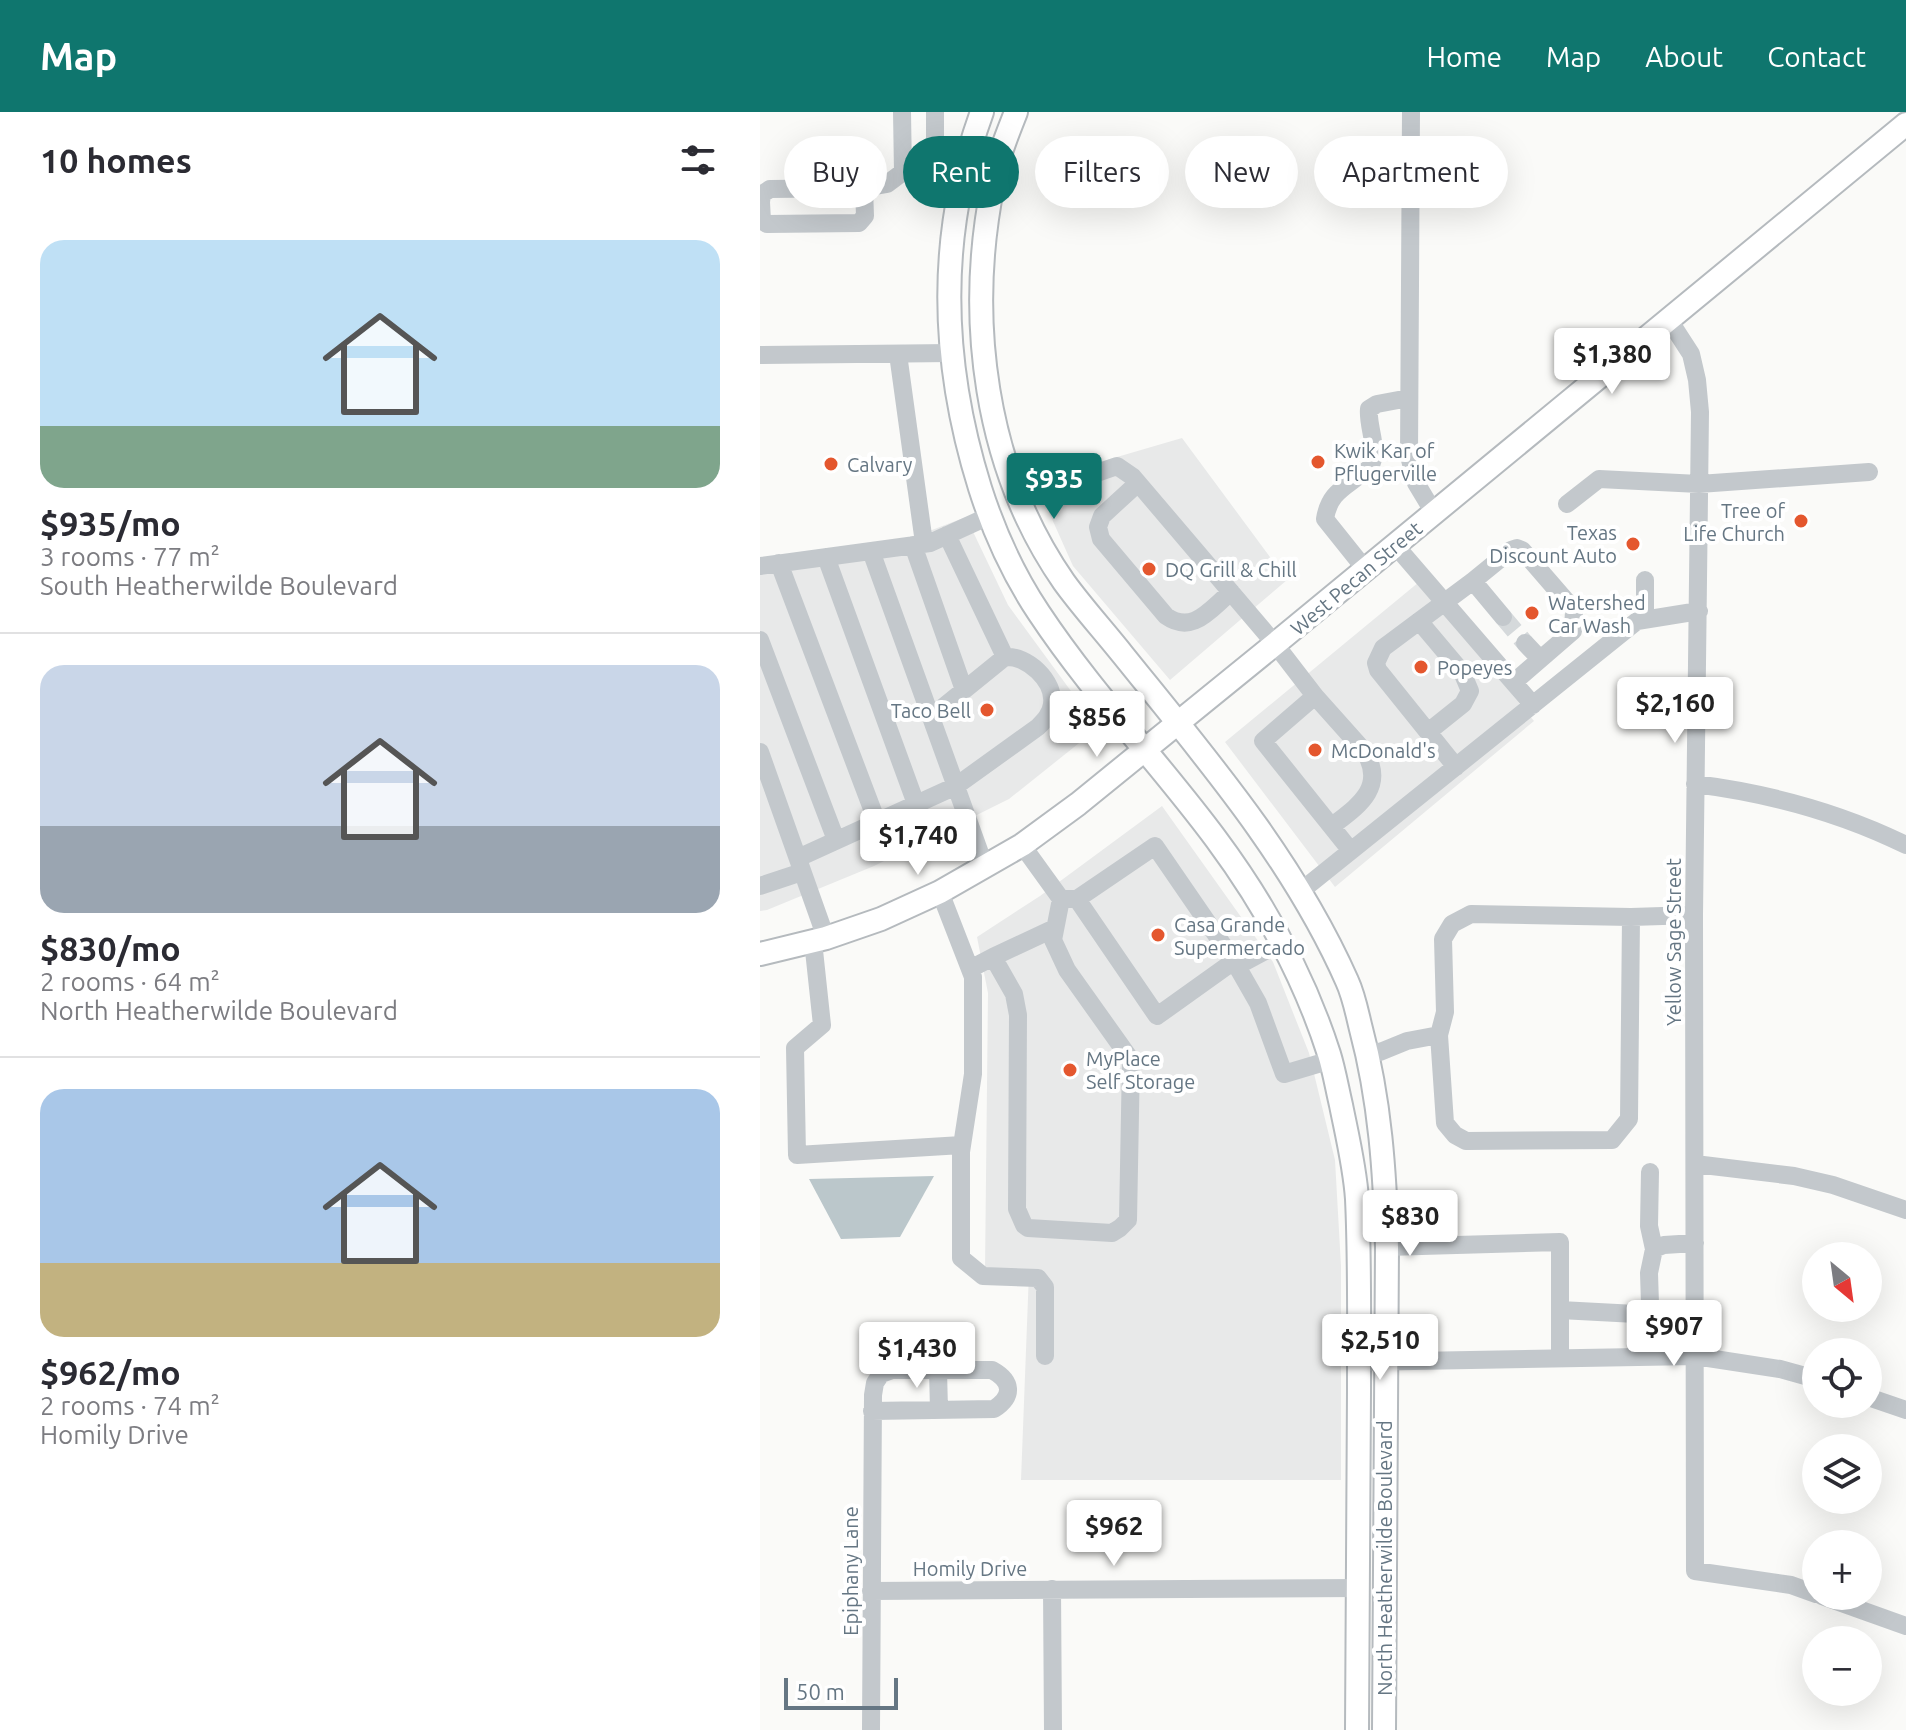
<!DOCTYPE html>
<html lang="en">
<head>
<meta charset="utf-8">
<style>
  :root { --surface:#fff; --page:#f2f2f3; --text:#2b2b33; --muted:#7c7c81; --line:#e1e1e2; --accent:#0f766e }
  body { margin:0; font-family:Ubuntu,sans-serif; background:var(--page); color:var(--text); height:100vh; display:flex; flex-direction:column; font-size:30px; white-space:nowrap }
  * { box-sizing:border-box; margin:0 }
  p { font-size:26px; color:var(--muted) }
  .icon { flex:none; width:44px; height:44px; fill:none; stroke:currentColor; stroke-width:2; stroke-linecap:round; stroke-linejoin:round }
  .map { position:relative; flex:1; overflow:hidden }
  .panel { display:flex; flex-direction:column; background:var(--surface); width:760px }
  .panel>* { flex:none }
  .hud { position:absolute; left:24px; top:24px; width:760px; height:72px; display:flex; gap:16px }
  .needle { width:52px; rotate:151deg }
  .fabs { position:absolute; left:1042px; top:1130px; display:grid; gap:16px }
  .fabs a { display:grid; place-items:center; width:80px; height:80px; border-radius:50%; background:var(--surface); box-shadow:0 8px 32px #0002; font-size:40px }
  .scale { position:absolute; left:24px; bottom:20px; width:114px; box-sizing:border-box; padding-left:8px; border:4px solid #657683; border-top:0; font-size:22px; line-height:28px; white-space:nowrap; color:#657683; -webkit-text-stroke:6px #fff; paint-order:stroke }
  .price { position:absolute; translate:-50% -68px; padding:0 18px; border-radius:8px; background:#fff; color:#222; font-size:26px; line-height:52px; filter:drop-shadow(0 2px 4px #0008) }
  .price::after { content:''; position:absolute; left:50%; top:48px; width:24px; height:18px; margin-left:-12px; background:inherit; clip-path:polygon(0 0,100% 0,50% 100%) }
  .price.selected { background:var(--accent); color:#fff }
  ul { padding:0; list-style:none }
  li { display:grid; align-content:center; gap:16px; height:424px; padding:0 40px }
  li+li { border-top:2px solid var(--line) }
  li span { display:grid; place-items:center; height:248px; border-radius:24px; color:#555 }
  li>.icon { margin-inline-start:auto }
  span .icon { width:144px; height:144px; fill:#fffc; stroke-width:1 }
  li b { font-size:34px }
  h2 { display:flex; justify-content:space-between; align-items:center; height:96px; padding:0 40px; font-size:34px }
  .tag { padding:0 28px; border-radius:36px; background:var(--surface); box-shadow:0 8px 32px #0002; font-size:28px; line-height:72px }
  .tag.selected { background:var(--accent); color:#fff }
  header { display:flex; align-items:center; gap:48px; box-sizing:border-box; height:112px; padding:0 40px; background:var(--accent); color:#fff }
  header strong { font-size:38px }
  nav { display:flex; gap:44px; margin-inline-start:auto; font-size:28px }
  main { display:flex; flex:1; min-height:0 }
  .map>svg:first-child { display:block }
  .built { fill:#e8e9e9 }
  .water { fill:#bbc7cb }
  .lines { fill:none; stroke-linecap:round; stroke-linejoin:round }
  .minor-tunnel { stroke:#d5d9db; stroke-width:18; stroke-dasharray:18 9; stroke-linecap:butt }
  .major-casing { stroke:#b5babe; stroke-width:26 }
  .minor { stroke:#c3c8cc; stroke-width:18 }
  .major { stroke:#fff; stroke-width:22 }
  .poi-dot { fill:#e4572e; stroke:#fff; stroke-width:3 }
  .labels { text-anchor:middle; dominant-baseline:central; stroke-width:8; stroke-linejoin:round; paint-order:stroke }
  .poi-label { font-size:20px; fill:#657683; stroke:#fff; text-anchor:start }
  .street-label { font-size:20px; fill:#657683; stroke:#fff }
</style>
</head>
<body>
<header>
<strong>Map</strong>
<nav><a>Home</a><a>Map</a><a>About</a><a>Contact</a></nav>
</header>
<main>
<section class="panel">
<h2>10 homes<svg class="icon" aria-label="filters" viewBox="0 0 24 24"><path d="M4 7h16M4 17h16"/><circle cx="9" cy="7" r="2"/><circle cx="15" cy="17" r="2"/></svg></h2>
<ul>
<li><span style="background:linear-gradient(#bfe0f5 75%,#7fa58c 0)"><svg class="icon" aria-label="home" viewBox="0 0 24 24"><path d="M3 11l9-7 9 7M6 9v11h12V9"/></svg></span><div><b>$935/mo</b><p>3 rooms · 77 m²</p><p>South Heatherwilde Boulevard</p></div></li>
<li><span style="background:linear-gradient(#c9d6e8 65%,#9aa5b1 0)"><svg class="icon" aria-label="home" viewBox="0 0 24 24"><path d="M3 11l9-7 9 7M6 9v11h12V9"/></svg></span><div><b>$830/mo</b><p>2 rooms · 64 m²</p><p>North Heatherwilde Boulevard</p></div></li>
<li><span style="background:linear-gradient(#a9c7e8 70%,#c2b280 0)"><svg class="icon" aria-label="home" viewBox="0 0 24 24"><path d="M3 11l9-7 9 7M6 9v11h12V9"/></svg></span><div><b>$962/mo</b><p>2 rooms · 74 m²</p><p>Homily Drive</p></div></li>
</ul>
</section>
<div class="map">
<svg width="1146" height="1618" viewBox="0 0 1146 1618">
  <rect width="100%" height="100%" fill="#fafaf8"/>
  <path class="built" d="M422 326 527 468 410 568 313 454 275 369Z
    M206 405 248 493 338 616 249 687 114 754 7 798 0 799V451L143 429Z
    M659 470 774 609 575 775 465 630Z
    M402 694 513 850 549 941 575 1048 581 1154V1368H261L269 1160 225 1158 228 881 217 825 280 784Z"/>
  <path class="water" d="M174 1064 140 1125 81 1127 49 1067Z"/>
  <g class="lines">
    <path class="minor-tunnel" d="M743 505 765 531"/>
    <g class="major-casing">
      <path id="major" d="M222 0C177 123 181 251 220 376 234 420 253 462 279 501 332 581 399 650 456 727 505 793 544 864 569 942 574 958 577 976 581 993 587 1023 595 1056 597 1087 600 1150 599 1215 599 1279 598 1392 597 1505 597 1618
        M256 0C247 23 237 47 233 72 206 206 224 355 304 470 322 495 344 519 363 543 446 646 533 747 587 869 594 884 597 901 601 917 620 988 625 1061 627 1135L624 1618
        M0 842 66 826 121 807 180 780 262 733 318 692 515 532 1146 12"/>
    </g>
    <path class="minor" d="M142 0 143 60
      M175 0V60
      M651 0 649 344 656 371 674 401
      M104 76 105 104 99 111 7 112 2 109 1 90 2 82 10 77 104 76 127 72 143 60H203
      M909 208 931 242 937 268 940 300 934 803 935 1459 1031 1473 1056 1482
      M138 242 164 431
      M0 243 192 241
      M378 371 342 404 338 415 341 427 406 504C433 523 450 497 471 480
      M259 388 357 354 373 365 515 532 555 584 605 640C626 676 598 694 572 714
      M807 392 839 367 939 372 1109 360
      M187 423 245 545
      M153 433 204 578
      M635 433 773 593
      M111 439 225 755
      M66 445 156 692
      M19 451 117 710
      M0 454 170 431 229 404
      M605 457 565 407C569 382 582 377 600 363 604 360 608 358 610 355 620 337 607 315 609 297L617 292 649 286
      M885 468V508
      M713 469 743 505
      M659 509 702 560 710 579 703 592 668 620
      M0 528 76 728
      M765 531 780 547
      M555 584 503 629 591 739
      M0 640 66 826
      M696 655 618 558 616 551 623 536 713 469 751 438 757 436 762 438 814 498 813 519 754 570
      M935 672C1006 681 1081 701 1146 733
      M262 733 301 787H317L395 734 474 849 498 891 524 962 571 948
      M38 746 196 674 278 615C284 609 291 602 292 592 295 569 267 543 245 545L171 605
      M0 774 42 760
      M541 779 877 509 939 499
      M180 780 213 865V962L201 1040V1146L223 1164 278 1166 285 1175V1244
      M317 787 397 904 474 849
      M871 805 869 1007 852 1028 706 1029 695 1023 685 1011 679 923 685 900 683 827 692 812 711 802 871 805 934 803
      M53 829 62 913 35 936 37 1043 202 1033
      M233 845 295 816
      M477 854 522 830
      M210 857 233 845 254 882 258 903 257 1097 264 1113 268 1116 352 1121 360 1116 368 1108 371 948 307 858 293 828 301 787
      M607 939 620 940 647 929 679 923
      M935 1052 1034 1064 1073 1073 1146 1098
      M890 1060 889 1114 894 1137
      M627 1135 800 1130V1246
      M800 1198 876 1202 890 1192 889 1161 894 1137 904 1133 935 1131
      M599 1250 935 1244 1020 1257 1056 1267
      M178 1258 179 1298
      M1108 1285 1146 1298
      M292 1477 293 1618
      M111 1479 598 1476
      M1062 1484 1146 1514
      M111 1618 113 1283 115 1271 121 1262 132 1258H232C252 1269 254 1284 234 1297L112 1299"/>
    <use href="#major" class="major"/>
  </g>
  <g class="poi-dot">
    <circle cx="558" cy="350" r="8"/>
    <circle cx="71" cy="352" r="8"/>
    <circle cx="1041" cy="409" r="8"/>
    <circle cx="873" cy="432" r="8"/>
    <circle cx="389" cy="457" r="8"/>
    <circle cx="772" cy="501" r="8"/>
    <circle cx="661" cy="555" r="8"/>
    <circle cx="227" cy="598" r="8"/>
    <circle cx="555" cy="638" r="8"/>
    <circle cx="398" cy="823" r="8"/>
    <circle cx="310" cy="958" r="8"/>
  </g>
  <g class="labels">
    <g class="poi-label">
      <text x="574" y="338">Kwik Kar of<tspan x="574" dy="23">Pflugerville</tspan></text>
      <text x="87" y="352">Calvary</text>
      <text x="1025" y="398" text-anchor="end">Tree of<tspan x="1025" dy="23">Life Church</tspan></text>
      <text x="857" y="420" text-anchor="end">Texas<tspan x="857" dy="23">Discount Auto</tspan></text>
      <text x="405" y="457">DQ Grill &amp; Chill</text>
      <text x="788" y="490">Watershed<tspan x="788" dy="23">Car Wash</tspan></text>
      <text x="677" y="555">Popeyes</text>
      <text x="211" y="598" text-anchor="end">Taco Bell</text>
      <text x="571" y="638">McDonald's</text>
      <text x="414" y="812">Casa Grande<tspan x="414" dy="23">Supermercado</tspan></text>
      <text x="326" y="946">MyPlace<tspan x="326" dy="23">Self Storage</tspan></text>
    </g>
    <g class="street-label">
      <text transform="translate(596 466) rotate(-40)">West Pecan Street</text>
      <text transform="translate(913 830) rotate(-90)">Yellow Sage Street</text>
      <text transform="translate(624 1446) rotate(-90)">North Heatherwilde Boulevard</text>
      <text x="210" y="1456">Homily Drive</text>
      <text transform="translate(90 1459) rotate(-90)">Epiphany Lane</text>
    </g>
  </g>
</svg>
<div class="fabs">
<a><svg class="needle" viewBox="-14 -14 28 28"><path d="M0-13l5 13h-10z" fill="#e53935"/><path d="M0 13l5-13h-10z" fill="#7c7c81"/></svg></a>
<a><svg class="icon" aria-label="locate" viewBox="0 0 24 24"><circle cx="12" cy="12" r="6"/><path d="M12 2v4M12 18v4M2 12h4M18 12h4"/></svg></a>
<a><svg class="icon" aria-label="layers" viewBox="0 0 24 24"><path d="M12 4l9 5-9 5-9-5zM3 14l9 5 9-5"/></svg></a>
<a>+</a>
<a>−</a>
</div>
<div class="scale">50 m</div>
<b class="price" style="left:852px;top:284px">$1,380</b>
<b class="price selected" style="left:294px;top:409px">$935</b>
<b class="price" style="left:915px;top:633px">$2,160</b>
<b class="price" style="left:337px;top:647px">$856</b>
<b class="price" style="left:158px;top:765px">$1,740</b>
<b class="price" style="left:650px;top:1146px">$830</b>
<b class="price" style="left:914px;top:1256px">$907</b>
<b class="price" style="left:620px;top:1270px">$2,510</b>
<b class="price" style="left:157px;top:1278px">$1,430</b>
<b class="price" style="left:354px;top:1456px">$962</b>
<div class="hud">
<a class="tag">Buy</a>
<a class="tag selected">Rent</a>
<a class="tag">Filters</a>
<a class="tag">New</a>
<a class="tag">Apartment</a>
</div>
</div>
</main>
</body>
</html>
